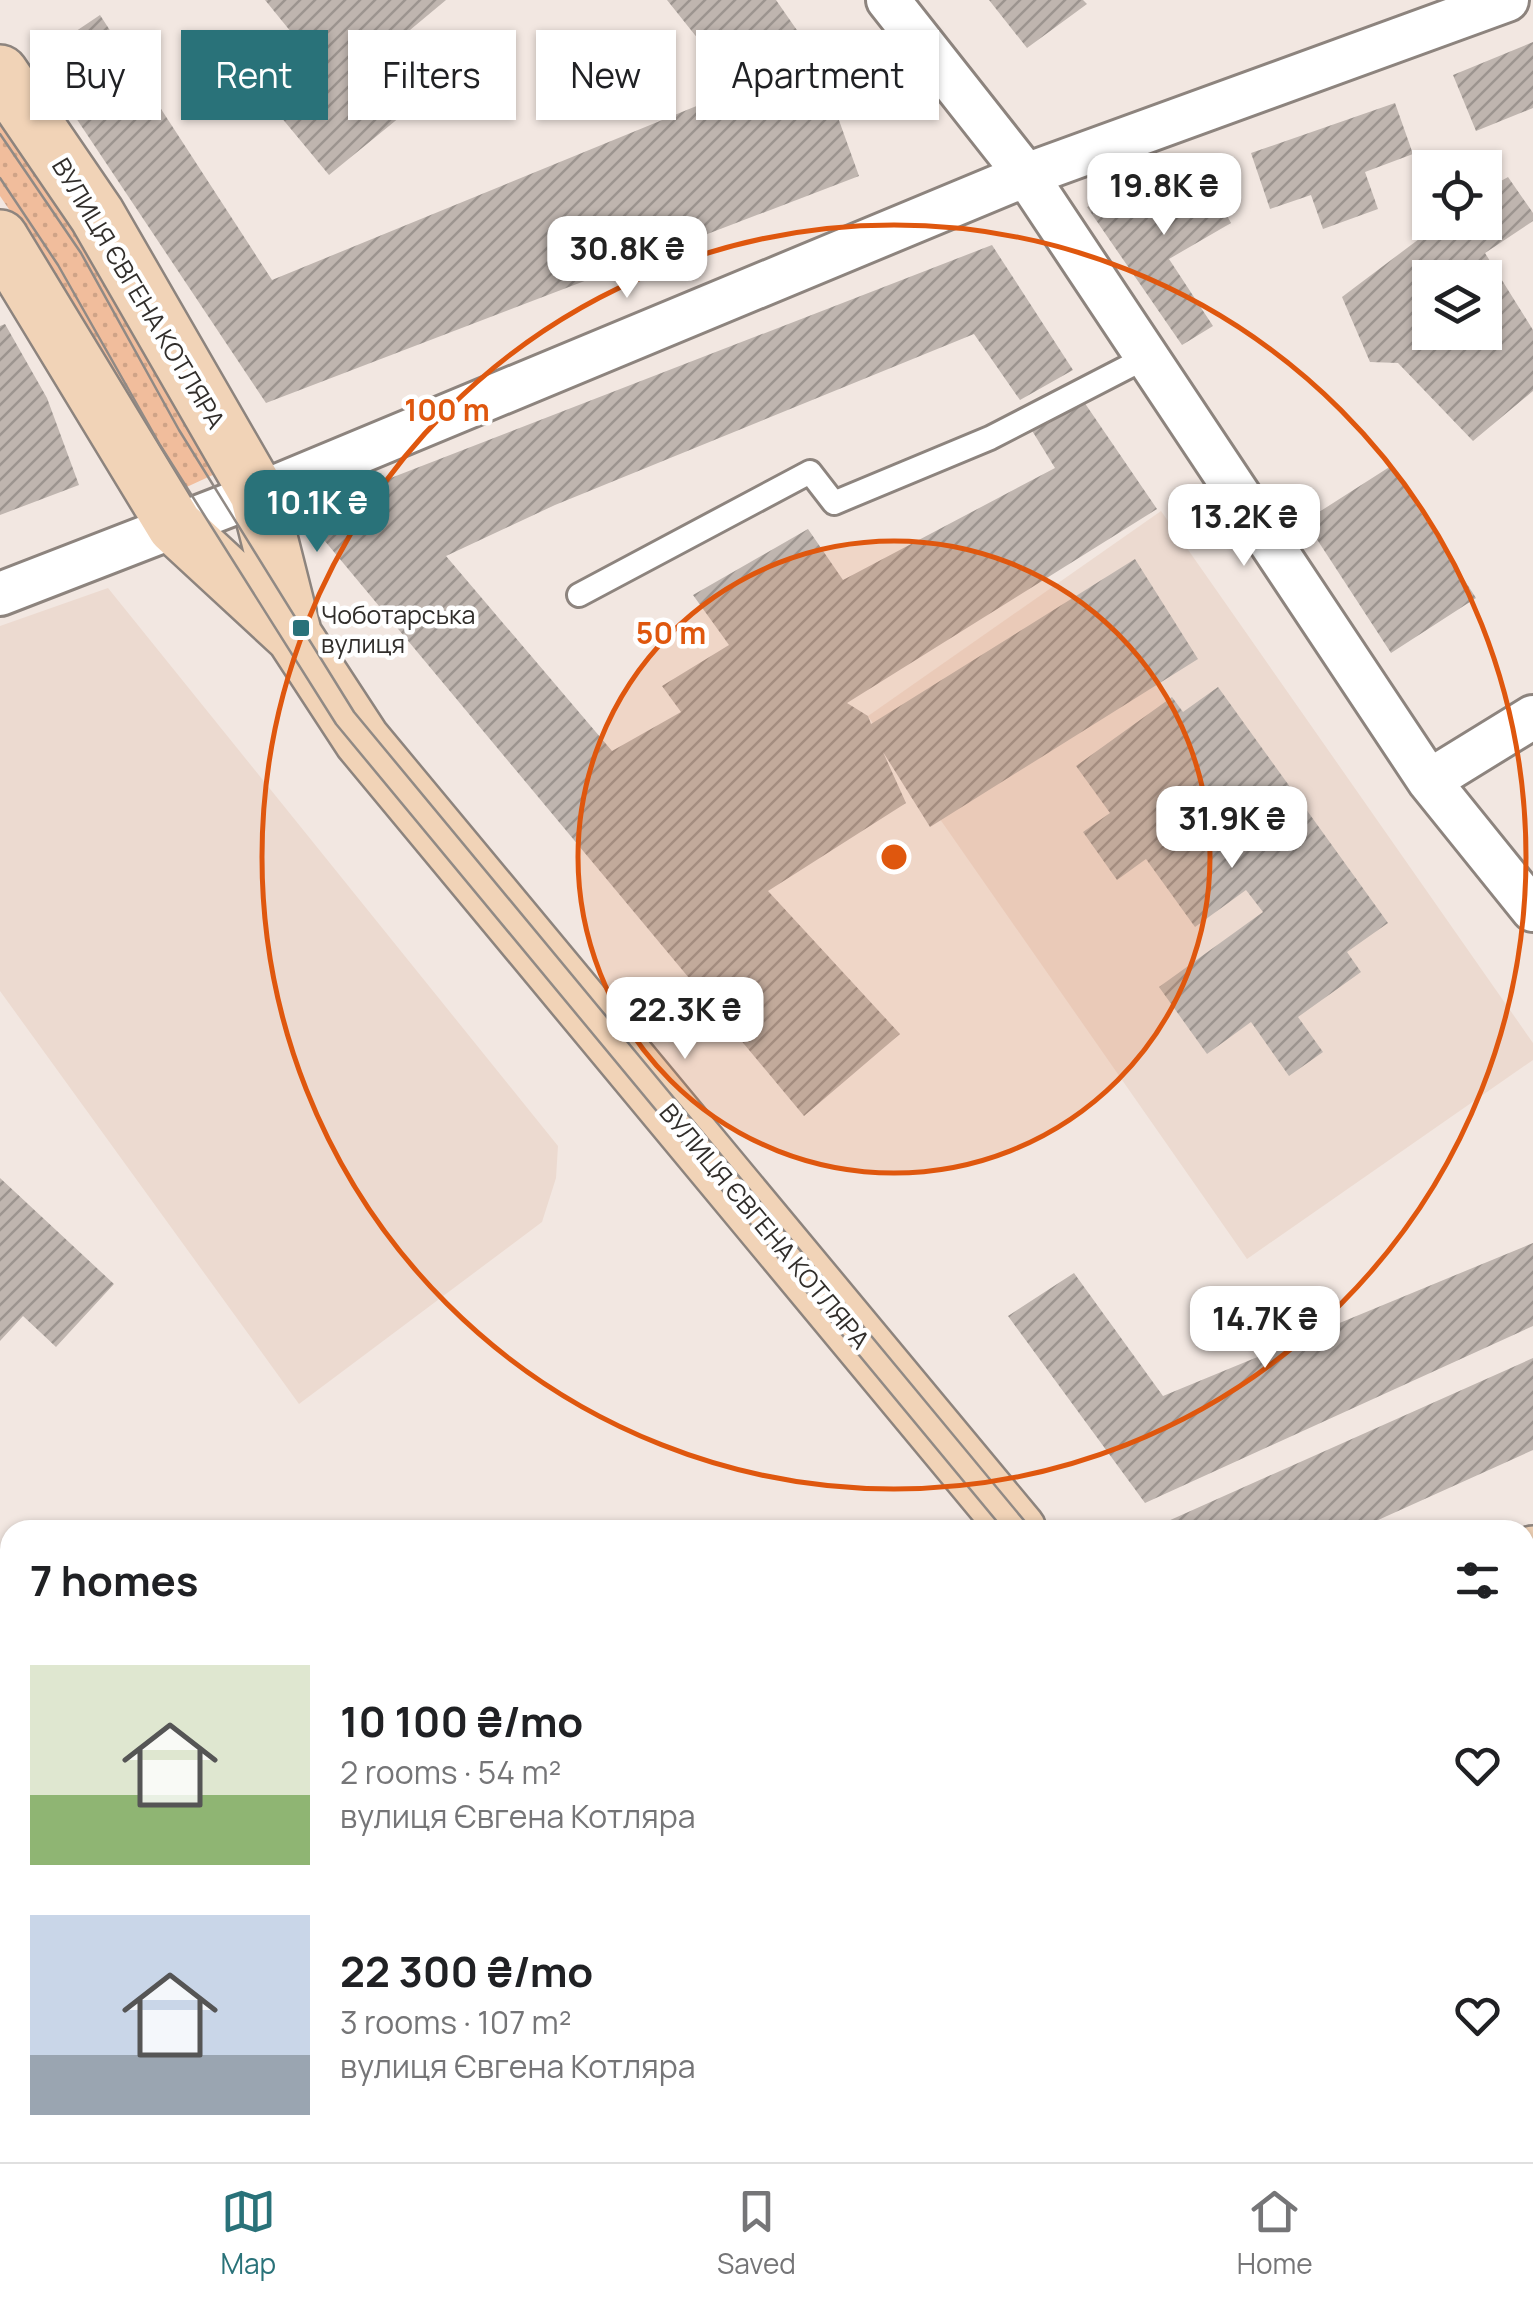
<!DOCTYPE html>
<html lang="en">
<head>
<meta charset="utf-8">
<style>
  :root { --surface:#fff; --page:#f2f2f2; --text:#202124; --muted:#757577; --line:#e0e0e0; --accent:#297279 }
  body { margin:0; font-family:Manrope,sans-serif; background:var(--page); color:var(--text); height:100vh; display:flex; flex-direction:column; font-size:38px; white-space:nowrap }
  * { box-sizing:border-box; margin:0 }
  p { font-size:32px; color:var(--muted) }
  .icon { flex:none; width:55px; height:55px; fill:none; stroke:currentColor; stroke-width:2; stroke-linecap:round; stroke-linejoin:round }
  .map { position:relative; flex:1; overflow:hidden }
  .sheet { position:absolute; left:0px; top:1520px; width:1535px; height:642px; display:flex; flex-direction:column; background:var(--surface); border-radius:30px 30px 0 0; box-shadow:0 2px 8px #0004 }
  .sheet>* { flex:none }
  .guide { position:absolute; left:30px; top:30px; width:1000px; height:90px; display:flex; gap:20px }
  .controls { position:absolute; left:1412px; top:150px; display:grid; gap:20px }
  .controls a { display:grid; place-items:center; width:90px; height:90px; border-radius:0px; background:var(--surface); box-shadow:0 2px 8px #0004; font-size:50px }
  .price { position:absolute; translate:-50% -85px; padding:0 22px; border-radius:20px; background:#fff; color:#222; font-size:32px; line-height:65px; filter:drop-shadow(0 2px 5px #0008) }
  .price::after { content:''; position:absolute; left:50%; top:60px; width:30px; height:22px; margin-left:-15px; background:inherit; clip-path:polygon(0 0,100% 0,50% 100%) }
  .price.active { background:var(--accent); color:#fff }
  ul { padding:0; list-style:none }
  li { display:flex; align-items:center; gap:30px; height:250px; padding:0 30px }
  li span { display:grid; place-items:center; flex:none; width:280px; height:200px; border-radius:0px; color:#555 }
  li>.icon { margin-inline-start:auto }
  span .icon { width:120px; height:120px; fill:#fffc; stroke-width:1 }
  li b { font-size:42px }
  h2 { display:flex; justify-content:space-between; align-items:center; height:120px; padding:0 30px; font-size:42px }
  .tag { padding:0 35px; border-radius:0px; background:var(--surface); box-shadow:0 2px 8px #0004; font-size:35px; line-height:90px }
  .tag.active { background:var(--accent); color:#fff }
  .menu { display:flex; justify-content:space-around; align-items:center; height:140px; border-top:2px solid var(--line); background:var(--surface); font-size:28px; color:var(--muted) }
  .menu a { display:grid; justify-items:center; gap:5px }
  .menu .active { color:var(--accent) }
  .map>svg:first-child { display:block }
  .built { fill:#ecdad0 }
  .grass { fill:url(#grass-dots) }
  .building { fill:url(#building-hatch); fill-rule:evenodd }
  .lines { fill:none; stroke-linecap:round; stroke-linejoin:round }
  .lane-casing { stroke:#8d847e; stroke-width:28 }
  .street-casing { stroke:#8d847e; stroke-width:48 }
  .secondary-casing { stroke:#8d847e; stroke-width:60 }
  .lane { stroke:#fff; stroke-width:22 }
  .street { stroke:#fff; stroke-width:42 }
  .secondary { stroke:#f1d3b7; stroke-width:55 }
  .tram { stroke:#918a85; stroke-width:2.5 }
  .rail { stroke:#918a85; stroke-width:8 }
  .ring { fill:none; stroke:#df570e; stroke-width:5 }
  .poi-dot { fill:#297279; stroke:#fff; stroke-width:4 }
  .labels { text-anchor:middle; dominant-baseline:central; stroke-width:9; stroke-linejoin:round; paint-order:stroke }
  .street-label { font-size:25px; fill:#312e2b; stroke:#fff }
  .poi-label { font-size:25px; fill:#312e2b; stroke:#fff; text-anchor:start }
  .centre { fill:#df570e; stroke:#fff; stroke-width:5 }
  .ring-label { font-size:30px; text-anchor:middle; font-weight:bold; fill:#df570e; stroke:#fff; stroke-width:9; stroke-linejoin:round; paint-order:stroke }
</style>
</head>
<body>
<div class="map">
<svg width="1533" height="2162" viewBox="0 0 1533 2162">
  <defs>
    <pattern id="grass-dots" width="8" height="8" patternUnits="userSpaceOnUse" patternTransform="scale(2.5)"><rect width="8" height="8" fill="#f1bd9c"/><path d="M2 2h.1M6 6h.1" fill="none" stroke="#cfa387" stroke-width="1.8" stroke-linecap="round"/></pattern>
    <pattern id="building-hatch" width="6" height="6" patternUnits="userSpaceOnUse" patternTransform="scale(2.5)"><rect width="6" height="6" fill="#bfb5af"/><path d="M-1 1l2-2M0 6l6-6M5 7l2-2" fill="none" stroke="#9c948f"/></pattern>
  </defs>
  <rect width="100%" height="100%" fill="#f2e7e1"/>
  <path class="built" d="M1161 511 1533 1043V1060L1247 1259 868 716Z
    M108 588 558 1146 556 1178 542 1222 299 1404 0 991V626Z"/>
  <path class="grass" d="M0 118 95 260 217 473 178 491 44 261 0 196Z"/>
  <path class="building" d="M265 0H446L410 30 449 77 329 175 252 82 300 43Z
    M667 0H776L817 59 859 176 266 403 36 58 100 15 272 280 738 89Z
    M989 0H1083L1087 4 1027 48Z
    M1533 42V108L1476 131 1453 75Z
    M1395 103 1413 154 1365 172 1378 209 1323 229 1311 195 1270 209 1251 153Z
    M1197 159 1231 223 1169 259 1213 326 1182 345 1087 207Z
    M1508 177 1533 213V221L1485 253 1533 330V391L1473 441 1398 363 1370 362 1342 297 1427 233 1413 210 1430 199V222H1485V190ZM1430 278H1485V332H1430Z
    M992 245 1073 370 1020 400 974 334 555 505 446 556 612 751 681 712 662 686 729 645 693 595 808 529 843 580 1055 468 1031 429 1082 399 1157 509 847 703 868 716 871 724 1135 559 1198 659 930 827 883 752 906 803 768 891 900 1034 804 1116 324 540 334 500Z
    M5 324 47 398 79 485 0 515V326Z
    M1391 466 1476 598 1391 653 1305 521Z
    M1218 687 1388 923 1347 952 1361 972 1298 1017 1323 1052 1289 1076 1251 1022 1207 1054 1159 987 1263 912 1246 890 1195 927 1146 859 1117 880 1083 832 1110 813 1076 766 1172 697 1183 712Z
    M0 1178 114 1284 56 1347 23 1316 0 1341Z
    M1533 1243V1326L1145 1503 1008 1316 1074 1273 1163 1396Z
    M1533 1358V1450L1356 1530H1148Z
    M1525 1826 1533 1836V1863L1525 1870Z
    M1533 1937V1999L1525 1989V1943Z
    M779 2152H840L830 2162H787Z
    M908 2152H999L988 2162H896Z
    M1068 2152H1347L1334 2162H1055Z"/>
  <g class="lines">
    <g class="lane-casing">
      <path id="lane" d="M579 595 810 472 834 503 990 438 1147 357
        M1525 1786 1533 1796
        M1525 1911 1533 1905
        M1426 2162 1438 2152"/>
    </g>
    <g class="street-casing">
      <path id="street" d="M888 0 1026 175 1429 781 1533 910
        M0 594 258 494 1026 175 1507 0
        M1429 781 1533 717"/>
    </g>
    <g class="secondary-casing">
      <path id="secondary" d="M0 73 97 215 258 494 294 636
        M0 238 175 526 294 636 362 740 1018 1530
        M1525 1557 1533 1554
        M1525 2141 1533 2151"/>
    </g>
    <use href="#lane" class="lane"/>
    <use href="#street" class="street"/>
    <use href="#secondary" class="secondary"/>
    <path class="tram" d="M0 134 81 253 179 430 354 712 1032 1530
      M0 178 58 265 160 445 336 724 1004 1530
      M1525 2125 1533 2134
      M1520 2152 1528 2162"/>
    <path class="rail" d="M0 1684 10 1691
      M0 2101 10 2111
      M49 2152 58 2162"/>
  </g>
  <circle cx="894" cy="857" r="316" fill="#df570e" fill-opacity=".12"/>
  <g class="ring">
    <circle cx="894" cy="857" r="316"/>
    <circle cx="894" cy="857" r="632"/>
  </g>
  <rect class="poi-dot" x="291" y="618" width="20" height="20" rx="5"/>
  <g class="labels">
    <g class="street-label">
      <text transform="translate(139 293) rotate(59)">ВУЛИЦЯ ЄВГЕНА КОТЛЯРА</text>
      <text transform="translate(765 1226) rotate(50)">ВУЛИЦЯ ЄВГЕНА КОТЛЯРА</text>
    </g>
    <g class="poi-label">
      <text x="321" y="614">Чоботарська<tspan x="321" dy="29">вулиця</tspan></text>
    </g>
  </g>
  <circle cx="894" cy="857" r="15" class="centre"/>
  <g class="ring-label">
    <text x="447" y="421">100 m</text>
    <text x="671" y="644">50 m</text>
  </g>
</svg>
<div class="controls">
<a><svg class="icon" aria-label="locate" viewBox="0 0 24 24"><circle cx="12" cy="12" r="6"/><path d="M12 2v4M12 18v4M2 12h4M18 12h4"/></svg></a>
<a><svg class="icon" aria-label="layers" viewBox="0 0 24 24"><path d="M12 4l9 5-9 5-9-5zM3 14l9 5 9-5"/></svg></a>
</div>
<b class="price" style="left:1164px;top:238px">19.8K ₴</b>
<b class="price" style="left:627px;top:301px">30.8K ₴</b>
<b class="price active" style="left:317px;top:555px">10.1K ₴</b>
<b class="price" style="left:1244px;top:569px">13.2K ₴</b>
<b class="price" style="left:1232px;top:871px">31.9K ₴</b>
<b class="price" style="left:685px;top:1062px">22.3K ₴</b>
<b class="price" style="left:1265px;top:1371px">14.7K ₴</b>
<div class="guide">
<a class="tag">Buy</a>
<a class="tag active">Rent</a>
<a class="tag">Filters</a>
<a class="tag">New</a>
<a class="tag">Apartment</a>
</div>
<section class="sheet">
<h2>7 homes<svg class="icon" aria-label="filters" viewBox="0 0 24 24"><path d="M4 7h16M4 17h16"/><circle cx="9" cy="7" r="2"/><circle cx="15" cy="17" r="2"/></svg></h2>
<ul>
<li><span style="background:linear-gradient(#dfe7d0 65%,#8fb573 0)"><svg class="icon" aria-label="home" viewBox="0 0 24 24"><path d="M3 11l9-7 9 7M6 9v11h12V9"/></svg></span><div><b>10 100 ₴/mo</b><p>2 rooms · 54 m²</p><p>вулиця Євгена Котляра</p></div><svg class="icon" aria-label="heart" viewBox="0 0 24 24"><path d="M12 20l-8-8c-3-5 5-10 8-4 3-6 11-1 8 4z"/></svg></li>
<li><span style="background:linear-gradient(#c9d6e8 70%,#9aa5b1 0)"><svg class="icon" aria-label="home" viewBox="0 0 24 24"><path d="M3 11l9-7 9 7M6 9v11h12V9"/></svg></span><div><b>22 300 ₴/mo</b><p>3 rooms · 107 m²</p><p>вулиця Євгена Котляра</p></div><svg class="icon" aria-label="heart" viewBox="0 0 24 24"><path d="M12 20l-8-8c-3-5 5-10 8-4 3-6 11-1 8 4z"/></svg></li>
</ul>
</section>
</div>
<nav class="menu">
<a class="active"><svg class="icon" aria-label="map" viewBox="0 0 24 24"><path d="M3 6l6-2 6 2 6-2v14l-6 2-6-2-6 2zM9 4v14M15 6v14"/></svg>Map</a>
<a><svg class="icon" aria-label="saved" viewBox="0 0 24 24"><path d="M7 4h10v16l-5-4-5 4z"/></svg>Saved</a>
<a><svg class="icon" aria-label="home" viewBox="0 0 24 24"><path d="M3 11l9-7 9 7M6 9v11h12V9"/></svg>Home</a>
</nav>
</body>
</html>
